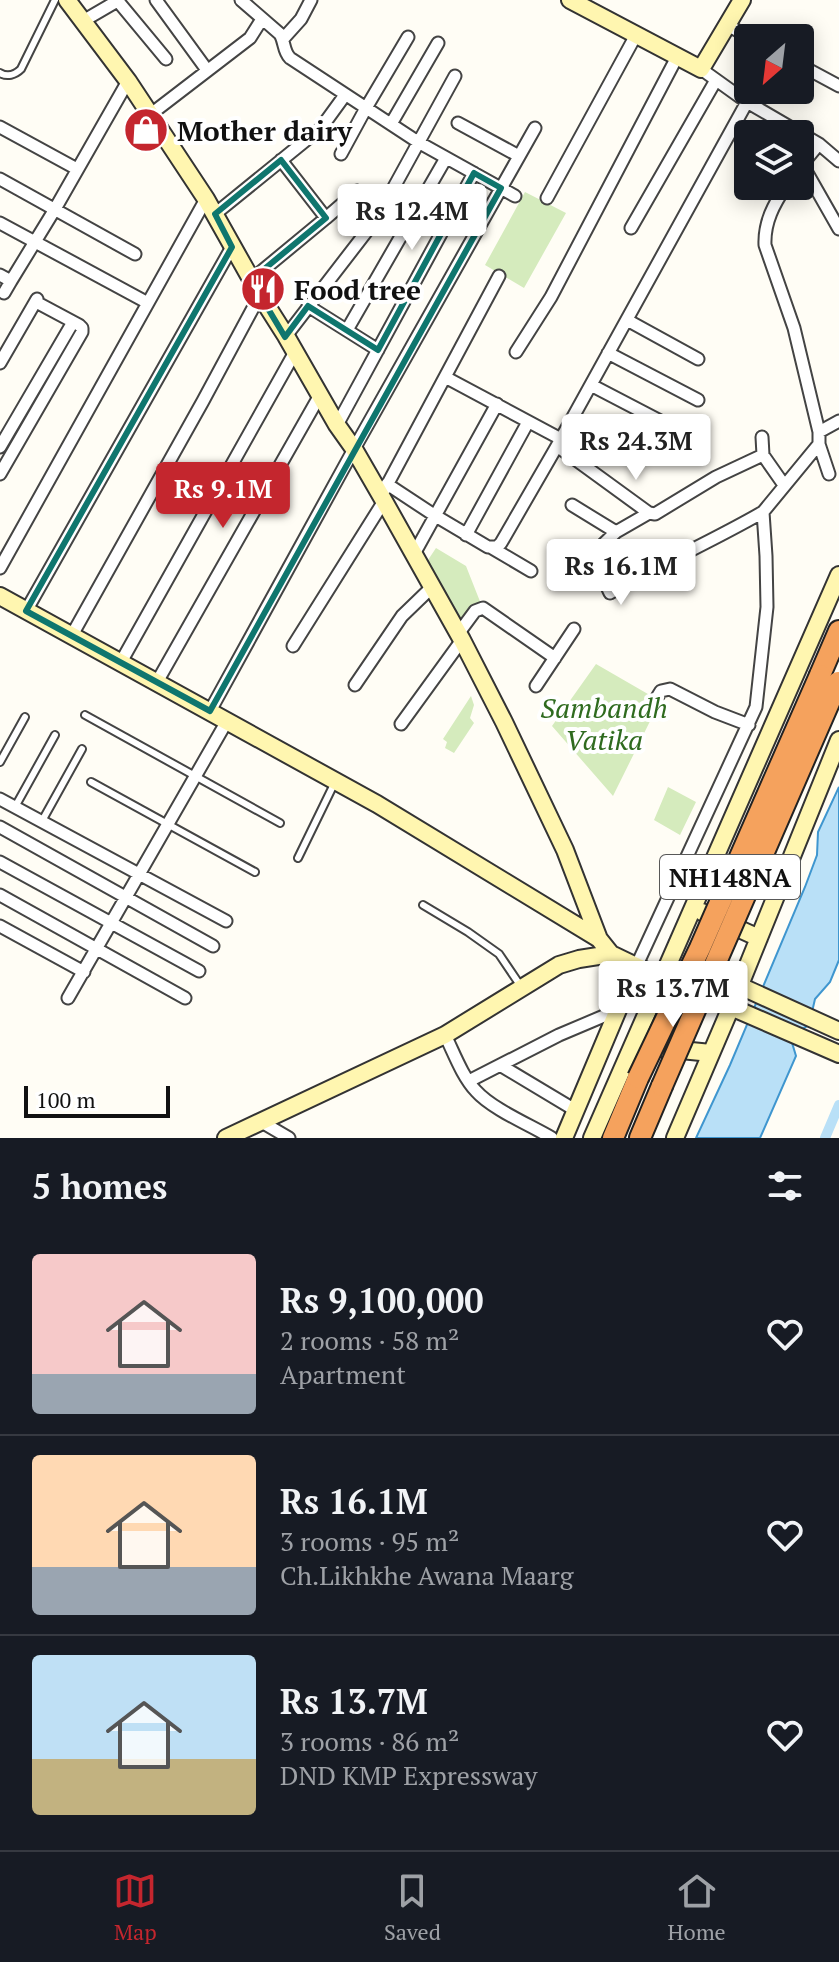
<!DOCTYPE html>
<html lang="en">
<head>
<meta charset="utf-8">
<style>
  :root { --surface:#171b24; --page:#242831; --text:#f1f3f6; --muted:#9ea1a6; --line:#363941; --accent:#c4262e }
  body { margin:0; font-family:"PT Serif",serif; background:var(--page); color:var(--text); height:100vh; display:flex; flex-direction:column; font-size:30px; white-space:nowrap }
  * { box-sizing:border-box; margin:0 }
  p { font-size:26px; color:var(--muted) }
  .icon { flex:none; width:44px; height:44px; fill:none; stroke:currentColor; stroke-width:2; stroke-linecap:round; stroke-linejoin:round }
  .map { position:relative; height:1138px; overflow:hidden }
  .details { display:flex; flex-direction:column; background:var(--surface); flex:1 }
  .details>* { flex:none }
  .needle { width:52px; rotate:208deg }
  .controls { position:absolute; left:734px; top:24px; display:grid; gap:16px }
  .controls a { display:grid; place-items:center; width:80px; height:80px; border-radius:8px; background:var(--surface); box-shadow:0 4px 20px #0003; font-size:40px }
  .scale { position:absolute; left:24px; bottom:20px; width:146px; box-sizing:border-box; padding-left:8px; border:4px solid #111; border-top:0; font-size:22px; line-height:28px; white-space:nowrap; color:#111; -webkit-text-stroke:6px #fff; paint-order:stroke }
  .price { position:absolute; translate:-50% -68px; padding:0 18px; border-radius:8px; background:#fff; color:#222; font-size:26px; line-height:52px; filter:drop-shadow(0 2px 4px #0008) }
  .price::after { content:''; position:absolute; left:50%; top:48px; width:24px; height:18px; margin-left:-12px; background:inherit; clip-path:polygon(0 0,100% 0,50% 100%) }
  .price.on { background:var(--accent); color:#fff }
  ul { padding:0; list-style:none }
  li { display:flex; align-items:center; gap:24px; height:200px; padding:0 32px }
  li+li { border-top:2px solid var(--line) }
  li span { display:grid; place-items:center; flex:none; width:224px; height:160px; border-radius:8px; color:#555 }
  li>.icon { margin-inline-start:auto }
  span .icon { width:96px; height:96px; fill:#fffc; stroke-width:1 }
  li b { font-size:34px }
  h2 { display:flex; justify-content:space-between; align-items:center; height:96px; padding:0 32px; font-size:34px }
  .tabs { display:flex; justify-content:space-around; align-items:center; height:112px; border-top:2px solid var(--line); background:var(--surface); font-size:22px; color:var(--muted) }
  .tabs a { display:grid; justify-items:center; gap:4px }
  .tabs .on { color:var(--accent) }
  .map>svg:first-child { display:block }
  .green { fill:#d5ebbd }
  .water { fill:#b9e0f7; stroke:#3f96cf; stroke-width:2 }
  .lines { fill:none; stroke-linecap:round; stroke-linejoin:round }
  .canal { stroke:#b9e0f7; stroke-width:10 }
  .lane-casing { stroke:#444; stroke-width:10 }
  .street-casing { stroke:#444; stroke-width:15 }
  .secondary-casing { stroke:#333; stroke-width:20 }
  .highway-casing { stroke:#222; stroke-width:24 }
  .lane { stroke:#fff; stroke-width:6 }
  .street { stroke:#fff; stroke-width:11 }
  .secondary { stroke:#fff6b0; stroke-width:16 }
  .highway { stroke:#f5a25d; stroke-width:20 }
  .highway-bridge-casing { stroke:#222; stroke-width:24; stroke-linecap:butt }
  .highway-bridge { stroke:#f5a25d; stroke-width:20 }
  .marked { fill:none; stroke:#0f766e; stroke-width:6; stroke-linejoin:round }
  .labels { text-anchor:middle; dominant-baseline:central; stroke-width:8; stroke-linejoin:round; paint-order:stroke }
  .shield { fill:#fff; stroke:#585858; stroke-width:2 }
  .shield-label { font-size:26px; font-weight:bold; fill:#111 }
  .poi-label { font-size:28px; font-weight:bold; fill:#111; stroke:#fff; text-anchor:start }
  .park-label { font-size:28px; font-style:italic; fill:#2f6b1f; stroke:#fff }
</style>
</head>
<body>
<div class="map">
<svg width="839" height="1138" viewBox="0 0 839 1138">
  <rect width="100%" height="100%" fill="#fffdf5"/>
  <path class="green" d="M525 192 566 213 524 288 485 265Z
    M436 548 466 566 481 604 463 626 426 563Z
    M596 664 660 701 613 796 552 726Z
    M471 696 474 705 470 718 474 723 454 753 445 748 447 742 443 739Z
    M668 787 696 802 680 835 654 820Z"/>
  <path class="water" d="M839 787V960L830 982 815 999 809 1025 790 1036 796 1056 760 1138H696L730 1065 805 887 817 855 818 832Z"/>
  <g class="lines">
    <path class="canal" d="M825 1138 839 1105"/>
    <g class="lane-casing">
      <path id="lane" d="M0 73C7 77 15 75 21 69L55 0
        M85 715 280 823
        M0 762 25 717
        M91 782 255 872
        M15 807 55 735
        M42 821 82 749
        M298 858 335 782
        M423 905 468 932 499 954 520 985"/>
    </g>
    <g class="street-casing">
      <path id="street" d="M117 0 166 59
        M156 0 207 70
        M241 0 280 34C285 42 283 51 290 58L418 142 515 196
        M83 21 119 0
        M727 25 751 38
        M283 39 301 19 311 0
        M800 65 839 86
        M701 69 747 102 819 144 839 161
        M151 114 250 38 262 19
        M458 123 519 156
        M391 124 438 43
        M0 127 77 169
        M341 154 366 108 408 37
        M281 160 326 218 357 191
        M802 164 839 229
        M800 167 819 144
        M0 179 135 254
        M786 186C774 204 764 222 765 245L794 328 819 432V444L829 474
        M547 198 636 35
        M215 214 321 128 345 95
        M0 223 148 303
        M631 228 716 80
        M0 275 11 281 55 209 128 81
        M251 280 326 218
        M4 293 11 281
        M308 306 378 350
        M627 320 698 359
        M347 330 446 158
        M286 336 377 218 455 76
        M516 352 551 297 677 57
        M608 353 698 400
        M0 363 37 299
        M445 377 561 439
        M591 385 685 434
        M337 425 474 173
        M819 432 839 421
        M762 437 763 455 784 485
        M557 446 649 513 655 514 716 477 763 455
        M0 447 73 322
        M0 474 82 332V328L79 325 36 302
        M387 484 434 515 488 547H497L501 543 557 446 747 102
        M385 489 499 276
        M572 505 616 532
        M649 513 616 532 592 555 610 593C660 564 713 541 763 512
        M466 535 528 422
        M492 548 531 571
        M414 554 497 404
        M0 568 206 199
        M26 611 232 247
        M458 634 475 611 483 608 555 658
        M72 635 203 401 260 295
        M293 646 384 501
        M121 662 295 352
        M157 682 320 395
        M355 685 402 616 432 587
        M536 686 574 629
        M656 699 661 691 670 689 715 712 749 725
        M210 711 354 449 535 128
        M401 724 462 640
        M0 799 226 921
        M0 827 213 946
        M0 862 199 971
        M0 895 185 998
        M0 926 84 972
        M636 967 756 707 767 607 766 556 763 512 819 444
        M68 998 227 721
        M445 1035C454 1053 462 1076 476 1091 492 1109 530 1125 552 1138
        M500 1065 575 1110
        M469 1081 559 1035 618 1010
        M260 1121 289 1138"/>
    </g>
    <g class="secondary-casing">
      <path id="secondary" d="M67 0 128 81 206 199 260 295 286 336 337 425 354 449 384 501 462 640 504 722 565 850 599 939
        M570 0 701 69 742 0
        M0 596 377 804 599 939 611 954 661 978
        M702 912 759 938
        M740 986 839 1031
        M731 1007 839 1054
        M641 1046 711 1053
        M226 1138 445 1035 559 965 579 959 611 954
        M564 1138 636 967
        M592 1138 839 575
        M675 1138 731 1007 839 740"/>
    </g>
    <g class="highway-casing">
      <path id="highway" d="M820 675 839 631
        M613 1138 638 1078
        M640 1138 662 1086"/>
    </g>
    <use href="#lane" class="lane"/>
    <use href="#street" class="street"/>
    <use href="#secondary" class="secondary"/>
    <use href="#highway" class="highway"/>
    <g class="highway-bridge-casing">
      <path id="highway-bridge" d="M638 1078 700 948 820 675
        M662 1086 838 682"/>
    </g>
    <use href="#highway-bridge" class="highway-bridge"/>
  </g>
  <path class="marked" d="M281 160 326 218 251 280 285 337 308 306 378 350 474 173 501 188 210 711 26 611 232 247 215 214Z"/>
  <defs>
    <g id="shop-disc" transform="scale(2.3)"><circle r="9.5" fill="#c4262e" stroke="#fff"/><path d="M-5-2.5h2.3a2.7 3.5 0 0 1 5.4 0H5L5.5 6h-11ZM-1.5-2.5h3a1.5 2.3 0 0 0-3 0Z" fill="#fff"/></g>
    <g id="restaurant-disc" transform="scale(2.3)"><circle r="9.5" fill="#c4262e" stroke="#fff"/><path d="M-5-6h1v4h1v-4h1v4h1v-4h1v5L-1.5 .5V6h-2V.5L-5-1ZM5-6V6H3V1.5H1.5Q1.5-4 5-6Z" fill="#fff"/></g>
  </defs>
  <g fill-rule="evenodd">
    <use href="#shop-disc" x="146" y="130"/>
    <use href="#restaurant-disc" x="263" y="289"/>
  </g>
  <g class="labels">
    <rect class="shield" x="660" y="855" width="140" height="44" rx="6"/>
    <g class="shield-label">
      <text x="730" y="877">NH148NA</text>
    </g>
    <g class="poi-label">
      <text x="177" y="130">Mother dairy</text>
      <text x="294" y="289">Food tree</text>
    </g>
    <g class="park-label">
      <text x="604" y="707">Sambandh<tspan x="604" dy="32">Vatika</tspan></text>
    </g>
  </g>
</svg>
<div class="controls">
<a><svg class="needle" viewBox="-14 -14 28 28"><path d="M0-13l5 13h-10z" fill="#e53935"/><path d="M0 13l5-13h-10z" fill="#9ea1a6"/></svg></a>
<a><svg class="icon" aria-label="layers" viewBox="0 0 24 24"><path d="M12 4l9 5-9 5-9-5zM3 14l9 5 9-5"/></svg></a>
</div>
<div class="scale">100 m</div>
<b class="price" style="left:412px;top:252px">Rs 12.4M</b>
<b class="price" style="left:636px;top:482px">Rs 24.3M</b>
<b class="price on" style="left:223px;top:530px">Rs 9.1M</b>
<b class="price" style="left:621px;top:607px">Rs 16.1M</b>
<b class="price" style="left:673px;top:1029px">Rs 13.7M</b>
</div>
<section class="details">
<h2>5 homes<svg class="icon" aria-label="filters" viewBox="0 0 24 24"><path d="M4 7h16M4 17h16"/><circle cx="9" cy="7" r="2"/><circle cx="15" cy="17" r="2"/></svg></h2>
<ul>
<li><span style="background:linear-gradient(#f6c9c9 75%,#9aa5b1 0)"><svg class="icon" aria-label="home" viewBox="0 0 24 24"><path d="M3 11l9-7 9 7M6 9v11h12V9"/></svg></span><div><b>Rs 9,100,000</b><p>2 rooms · 58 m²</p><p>Apartment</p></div><svg class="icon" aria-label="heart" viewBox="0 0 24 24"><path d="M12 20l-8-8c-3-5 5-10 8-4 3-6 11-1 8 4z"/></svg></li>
<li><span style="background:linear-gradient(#ffd9b3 70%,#9aa5b1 0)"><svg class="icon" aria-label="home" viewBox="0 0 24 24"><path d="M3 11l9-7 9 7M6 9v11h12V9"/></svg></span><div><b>Rs 16.1M</b><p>3 rooms · 95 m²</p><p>Ch.Likhkhe Awana Maarg</p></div><svg class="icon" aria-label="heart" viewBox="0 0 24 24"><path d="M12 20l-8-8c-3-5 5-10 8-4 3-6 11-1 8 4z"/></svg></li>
<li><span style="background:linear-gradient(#bfe0f5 65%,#c2b280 0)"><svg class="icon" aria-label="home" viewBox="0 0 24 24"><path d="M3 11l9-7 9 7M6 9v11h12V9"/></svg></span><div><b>Rs 13.7M</b><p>3 rooms · 86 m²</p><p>DND KMP Expressway</p></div><svg class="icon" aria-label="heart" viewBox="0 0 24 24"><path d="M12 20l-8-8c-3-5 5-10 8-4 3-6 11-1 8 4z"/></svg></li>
</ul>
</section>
<nav class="tabs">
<a class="on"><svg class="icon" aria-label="map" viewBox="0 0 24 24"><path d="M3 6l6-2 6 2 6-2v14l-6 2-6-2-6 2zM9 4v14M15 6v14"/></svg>Map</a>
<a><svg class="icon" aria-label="saved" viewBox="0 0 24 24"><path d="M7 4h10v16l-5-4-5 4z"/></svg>Saved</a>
<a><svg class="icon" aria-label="home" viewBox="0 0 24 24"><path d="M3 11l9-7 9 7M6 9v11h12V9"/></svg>Home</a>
</nav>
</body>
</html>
